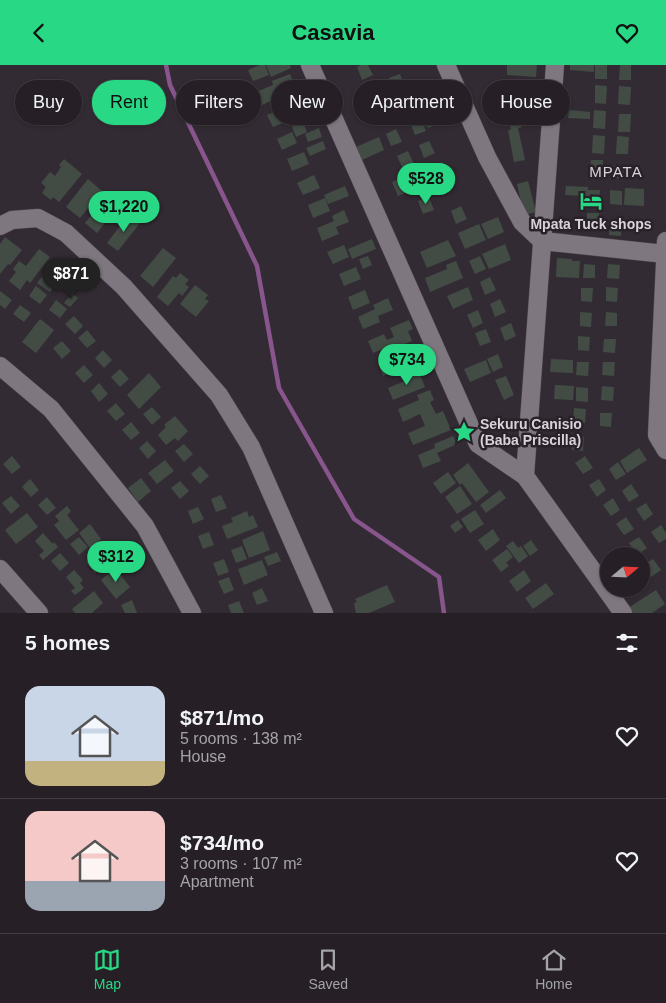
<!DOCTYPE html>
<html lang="en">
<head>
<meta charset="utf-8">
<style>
  :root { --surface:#262026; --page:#322d32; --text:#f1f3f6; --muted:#a4a3a7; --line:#423e43; --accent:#28d885 }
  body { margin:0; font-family:Arial,sans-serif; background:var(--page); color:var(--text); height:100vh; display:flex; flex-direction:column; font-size:19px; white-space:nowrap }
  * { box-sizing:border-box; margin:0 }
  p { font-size:16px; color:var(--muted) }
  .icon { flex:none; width:28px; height:28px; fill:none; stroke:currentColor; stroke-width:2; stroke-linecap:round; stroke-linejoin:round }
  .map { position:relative; height:548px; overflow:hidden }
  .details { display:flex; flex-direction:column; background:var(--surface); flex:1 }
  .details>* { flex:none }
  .banner { position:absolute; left:15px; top:15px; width:636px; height:45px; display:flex; gap:10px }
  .needle { width:32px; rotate:71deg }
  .fabs { position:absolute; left:600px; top:482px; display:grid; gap:10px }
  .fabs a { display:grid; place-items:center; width:50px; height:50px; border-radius:50%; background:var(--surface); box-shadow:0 1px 4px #0004,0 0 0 1px var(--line); font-size:25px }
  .price { position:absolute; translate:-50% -42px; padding:0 11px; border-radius:18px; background:var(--accent); color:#111; font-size:16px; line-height:32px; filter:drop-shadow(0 1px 2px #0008) }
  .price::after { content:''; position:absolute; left:50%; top:30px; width:15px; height:11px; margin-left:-8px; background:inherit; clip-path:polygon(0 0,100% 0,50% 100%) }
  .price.on { background:#222; color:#fff }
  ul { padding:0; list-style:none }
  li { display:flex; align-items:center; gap:15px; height:125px; padding:0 25px }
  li+li { border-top:1px solid var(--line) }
  li span { display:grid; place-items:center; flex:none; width:140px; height:100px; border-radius:15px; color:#555 }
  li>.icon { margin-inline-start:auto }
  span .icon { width:60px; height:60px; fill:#fffc; stroke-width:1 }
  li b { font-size:21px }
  h2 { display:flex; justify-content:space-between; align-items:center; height:60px; padding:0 25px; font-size:21px }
  .pill { padding:0 18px; border-radius:22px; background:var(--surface); box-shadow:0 1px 4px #0004,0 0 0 1px var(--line); font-size:18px; line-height:45px }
  .pill.on { background:var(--accent); color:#111 }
  header { display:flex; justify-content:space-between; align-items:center; height:65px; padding:0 25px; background:var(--accent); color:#111; font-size:22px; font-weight:800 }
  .tab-bar { display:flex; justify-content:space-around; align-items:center; height:70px; border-top:1px solid var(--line); background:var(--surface); font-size:14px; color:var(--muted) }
  .tab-bar a { display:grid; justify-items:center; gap:2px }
  .tab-bar .on { color:var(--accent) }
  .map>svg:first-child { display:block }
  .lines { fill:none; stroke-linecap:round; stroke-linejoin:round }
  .stream { stroke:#88558d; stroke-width:4.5 }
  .building { fill:#424c45 }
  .minor-casing { stroke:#4f4950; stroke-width:19 }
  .minor { stroke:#7f7780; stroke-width:18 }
  .labels { text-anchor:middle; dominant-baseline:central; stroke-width:5; stroke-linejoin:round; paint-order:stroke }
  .poi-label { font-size:14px; font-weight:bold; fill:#d8d3d8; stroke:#292229 }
  .neighbourhood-label { font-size:15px; letter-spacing:1px; fill:#d8d3d8; stroke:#292229 }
</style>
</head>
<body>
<header><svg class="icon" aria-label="back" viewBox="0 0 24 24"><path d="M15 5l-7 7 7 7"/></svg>Casavia<svg class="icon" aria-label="heart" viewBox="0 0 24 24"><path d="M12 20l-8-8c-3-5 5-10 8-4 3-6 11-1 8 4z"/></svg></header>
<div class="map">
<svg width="666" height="548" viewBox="0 0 666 548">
  <rect width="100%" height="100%" fill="#332b33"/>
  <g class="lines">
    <path class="stream" d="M166 0 170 20 257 201 279 323 354 454 439 512 444 548"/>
  </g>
  <path class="building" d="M260 0H265L269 10 253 16 248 5Z
    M266 0H290L291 3 271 12Z
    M361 0H368L373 10 362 15 357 2Z
    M507 0H537L536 12 507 10Z
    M570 0H594V7L570 5Z
    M595 0H607V14H595Z
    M620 0H631V15H619Z
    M290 9 294 18 276 26 279 32 262 40 256 27 273 20 272 16Z
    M400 9 405 22 394 26 389 13Z
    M377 18 383 31 372 36 366 23Z
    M433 19 439 32 418 41 413 28Z
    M595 20 607 21 606 39 595 38Z
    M619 21 631 22 630 40 618 39Z
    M522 24 527 49 516 51 511 26Z
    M411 33 416 45 406 50 400 37Z
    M316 36 320 46 292 57 288 47Z
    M387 41 393 53 382 58 376 45Z
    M441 42 447 55 428 63 423 50Z
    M284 43 290 55 273 62 267 50Z
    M503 45 504 52 490 55 488 48Z
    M569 45 590 47V54L568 53Z
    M594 45 606 46 605 64 593 63Z
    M619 49H631L630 67H618Z
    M421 53 426 66 415 70 410 57Z
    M520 53 522 62 518 63 525 95 514 97 508 65H511L509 55Z
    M303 57 307 67 296 72 292 62Z
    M319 63 322 72 308 77 305 69Z
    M396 64 402 77 391 81 386 69Z
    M292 67 297 78 282 85 277 74Z
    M593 70 605 71 604 89 592 88Z
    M617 71 629 72 628 89H616Z
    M379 72 384 85 362 95 356 82Z
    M323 76 326 84 310 91 306 83Z
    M429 76 435 88 424 93 419 80Z
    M408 86 414 99 403 104 397 91Z
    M304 87 309 99 292 106 287 94Z
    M64 94 82 109 59 137 53 132 51 135 42 128 46 122 41 118 50 107 55 111 61 102 59 100Z
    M591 95H603L602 113 590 112Z
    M442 97 448 110 437 115 431 102Z
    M614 100H625V114L613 113Z
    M418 103 425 120 398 131 392 117 406 111 405 109Z
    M314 110 320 123 303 130 297 118Z
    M88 114 102 126 80 153 66 142Z
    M528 116 536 147 524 150 517 119Z
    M345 121 349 131 328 139 324 130Z
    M566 121 588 122V125H600L599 139 587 138 588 131 565 130Z
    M625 123 644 124V141L624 140Z
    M610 125 622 126V140L610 139Z
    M108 129 120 139 97 168 85 158Z
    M429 132 434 145 423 149 418 136Z
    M325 133 330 146 313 153 308 140Z
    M461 141 467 154 456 159 451 146Z
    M344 145 349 157 336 162 339 169 322 176 317 163 334 156 332 151Z
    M587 148H599L598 162 587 161Z
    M129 149 140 158 118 186 107 178Z
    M498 152 504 167 488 174 481 159Z
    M610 157H622L621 171 609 170Z
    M479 159 486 175 465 184 458 168Z
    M5 172 22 185 10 200 8 199 0 209V179Z
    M372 174 376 184 352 194 348 184Z
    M448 175 456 191 427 203 420 187Z
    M505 179 511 195 489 204 482 189Z
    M344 180 349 192 333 199 327 187Z
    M163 183 176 193 153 222 140 211Z
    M39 184 50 192 30 218 27 215 20 225 9 216 16 207 13 204 19 196 26 201Z
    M368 191 372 200 363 204 359 194Z
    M480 191 486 204 475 209 469 196Z
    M557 193 572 194V196H580L579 213 556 212Z
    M54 196 67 205 50 227 37 218Z
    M456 196 463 213 430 227 425 213 447 204 446 200Z
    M584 199 595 200V213H583Z
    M608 199 620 200 619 214 607 213Z
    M356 202 361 214 344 221 339 209Z
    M180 208 189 215 185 219 189 222 182 231 179 228 168 241 157 232 173 211 176 213Z
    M490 212 496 225 485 230 480 217Z
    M195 220 208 230 205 234 209 236 196 252 180 239Z
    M36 221 47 230 40 239 29 231Z
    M468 222 473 235 453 244 447 231Z
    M606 222 618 223 617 237 606 236Z
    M581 223H593L592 237 581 236Z
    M365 225 370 238 353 245 348 232Z
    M0 226 12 235 5 244 0 240Z
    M72 228 78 233 70 242 64 238Z
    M388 233 393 245 378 251 380 257 363 264 358 252 375 244 373 240Z
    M500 234 506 247 495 252 490 239Z
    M56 235 67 244 60 253 49 245Z
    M20 240 31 248 24 257 13 249Z
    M478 245 483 258 473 263 467 250Z
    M580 247 592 248 591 262 580 261Z
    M606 247 617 248V261H605Z
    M74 251 83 261 75 269 65 259Z
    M40 254 54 265 36 288 22 277Z
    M409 255 413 264 408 266 412 276 391 285 390 281 373 288 368 276 384 269 387 275 394 272 390 263Z
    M511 258 516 271 505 276 500 263Z
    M486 264 491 277 480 281 475 268Z
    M87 265 96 276 87 283 78 273Z
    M578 271 590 272 589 286 578 285Z
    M604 274H616L615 288 603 287Z
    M62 276 71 286 62 294 53 283Z
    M103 285 112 295 104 303 95 293Z
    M423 287 427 296 407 304 403 295Z
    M498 289 503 302 493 307 487 294Z
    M395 291 400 304 383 311 378 298Z
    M551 294 573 295V308L550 307Z
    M486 295 491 308 470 317 464 304Z
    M577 297H589L588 311 576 310Z
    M603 297H615L614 311 602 310Z
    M84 300 93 310 84 318 75 308Z
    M120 304 129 314 120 322 111 312Z
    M418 305 425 322 393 335 388 323 405 316 403 311Z
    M149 308 161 322 139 344 127 330Z
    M506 311 514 330 504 335 495 315Z
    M99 318 108 329 99 337 91 326Z
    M555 320 574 321 573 335 554 334Z
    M602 321 614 322 613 336 601 335Z
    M576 322 588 323V337L576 336Z
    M430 325 434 335 430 337 436 349 443 346 451 365 413 380 408 368 425 361 420 349 403 357 398 344 419 335 417 330Z
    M116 338 125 349 116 356 107 346Z
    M152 342 161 352 152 360 143 349Z
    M574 343 586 344 585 358 573 357Z
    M600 348H612L611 362 600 361Z
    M175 351 188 366 178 376 175 373 166 380 158 370 166 362 164 360Z
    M131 357 140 368 131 375 122 365Z
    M453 371 457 379 437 388 441 396 423 403 418 390 435 383 434 379Z
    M572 371 584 372 583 386 572 385Z
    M147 376 156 386 148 394 139 383Z
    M184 379 193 389 184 397 175 386Z
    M639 383 647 395 627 408 620 396Z
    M12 391 21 402 12 409 3 399Z
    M585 391 593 403 583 409 575 398Z
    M165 395 174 406 157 419 148 408Z
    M618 397 626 409 616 415 609 404Z
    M468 398 489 427 476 437 462 418 460 420 453 410Z
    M200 401 209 411 200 419 191 409Z
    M448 407 456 418 441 429 433 418Z
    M141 413 151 426 138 437 128 423Z
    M30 414 39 425 31 432 22 422Z
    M599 414 606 425 597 432 589 420Z
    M180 416 189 426 180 434 171 423Z
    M631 419 639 431 629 437 622 426Z
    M460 421 472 439 457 449 445 432Z
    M500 425 506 433 486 448 480 440Z
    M221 430 227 443 216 447 211 434Z
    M11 431 20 441 11 449 2 438Z
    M47 432 56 443 47 450 38 440Z
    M613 433 620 445 611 451 603 440Z
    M646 438 653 449 644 456 636 444Z
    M67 441 71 446 67 450 79 465 66 475 54 460 59 456 55 451Z
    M198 442 204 454 193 459 188 446Z
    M475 445 484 459 470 468 461 454Z
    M247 446 249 452 253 450 258 462 227 474 222 461 233 457 231 453Z
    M27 448 38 462 16 479 5 465Z
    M626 452 634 464 624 470 616 459Z
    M458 455 463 462 455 468 450 461Z
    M90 459 101 474 90 483 79 468Z
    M661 460 666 468V474L659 478 651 467Z
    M493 464 500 475 486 486 478 475Z
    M263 466 270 485 249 493 242 475Z
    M209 467 214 480 203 484 198 471Z
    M43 468 53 479 54 477 58 482 43 495 39 490 44 486 35 476Z
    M79 472 88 482 79 490 70 479Z
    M639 472 647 483 637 490 629 478Z
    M531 475 538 485 530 491 523 481Z
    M513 476 518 483 521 481 528 491 519 498 506 481Z
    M242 481 247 494 236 498 231 485Z
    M507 484 513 492 506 498 509 501 501 507 492 495Z
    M277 487 281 496 268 501 264 492Z
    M60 488 69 498 60 506 51 496Z
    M94 490 103 500 95 508 86 497Z
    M224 494 229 507 218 511 213 498Z
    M653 494 661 505 651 512 643 500Z
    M262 495 268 510 244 520 238 504Z
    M115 503 130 522 116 534 101 515Z
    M74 505 83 515 80 518 84 523 75 530 71 526 75 523 66 512Z
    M524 505 531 516 517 527 509 516Z
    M229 512 234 525 224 529 218 516Z
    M546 518 554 529 533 544 525 533Z
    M387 520 395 537 369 548H356L354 538 357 537 355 534Z
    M262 523 268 536 257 540 252 528Z
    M656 525 665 539 652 548H631L628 543Z
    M94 526 103 538 92 548H75L72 544Z
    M132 535 137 548H125L121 540Z
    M239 536 244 548H231L228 540Z"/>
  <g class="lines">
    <g class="minor-casing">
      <path id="minor" d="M310 0 478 379 525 411 623 548
        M446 0 487 92 522 157 542 176 665 189
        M0 161 12 155 38 153 66 168 124 222 219 330 251 382 324 548
        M666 176 657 370 666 385
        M0 301 51 344 145 461 192 548
        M525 411 555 0
        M0 504 39 548"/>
    </g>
    <use href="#minor" class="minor"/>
  </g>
  <defs>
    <g id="hotel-bare" transform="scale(1.725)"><path d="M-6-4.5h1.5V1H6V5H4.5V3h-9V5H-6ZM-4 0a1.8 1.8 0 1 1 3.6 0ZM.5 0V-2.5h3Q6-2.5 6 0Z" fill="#28d885" stroke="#292229" stroke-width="2.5" paint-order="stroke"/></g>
    <g id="sight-bare" transform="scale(1.725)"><path d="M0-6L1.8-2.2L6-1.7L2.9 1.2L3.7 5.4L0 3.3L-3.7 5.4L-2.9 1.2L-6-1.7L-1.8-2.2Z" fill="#28d885" stroke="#292229" stroke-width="2.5" paint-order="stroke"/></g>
  </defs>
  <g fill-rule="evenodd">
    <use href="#hotel-bare" x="591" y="136"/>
    <use href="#sight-bare" x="464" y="367"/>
  </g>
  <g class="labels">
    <g class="poi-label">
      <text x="591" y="159">Mpata Tuck shops</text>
      <text x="480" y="359" text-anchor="start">Sekuru Canisio<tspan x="480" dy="16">(Baba Priscilla)</tspan></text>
    </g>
    <g class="neighbourhood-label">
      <text x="616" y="106">MPATA</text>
    </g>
  </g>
</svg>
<div class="fabs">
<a><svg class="needle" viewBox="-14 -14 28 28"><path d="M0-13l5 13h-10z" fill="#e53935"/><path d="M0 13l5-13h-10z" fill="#a4a3a7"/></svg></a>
</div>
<b class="price" style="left:426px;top:140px">$528</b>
<b class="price" style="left:124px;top:168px">$1,220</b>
<b class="price on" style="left:71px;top:235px">$871</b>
<b class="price" style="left:407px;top:321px">$734</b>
<b class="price" style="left:116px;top:518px">$312</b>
<div class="banner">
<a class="pill">Buy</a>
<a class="pill on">Rent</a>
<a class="pill">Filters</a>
<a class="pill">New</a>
<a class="pill">Apartment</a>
<a class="pill">House</a>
</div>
</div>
<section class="details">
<h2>5 homes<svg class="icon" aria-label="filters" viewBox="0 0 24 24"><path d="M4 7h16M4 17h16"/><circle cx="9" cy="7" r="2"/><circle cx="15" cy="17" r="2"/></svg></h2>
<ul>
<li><span style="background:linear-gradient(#c9d6e8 75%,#c2b280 0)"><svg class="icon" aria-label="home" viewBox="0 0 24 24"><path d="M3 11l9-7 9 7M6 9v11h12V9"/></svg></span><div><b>$871/mo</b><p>5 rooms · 138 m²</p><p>House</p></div><svg class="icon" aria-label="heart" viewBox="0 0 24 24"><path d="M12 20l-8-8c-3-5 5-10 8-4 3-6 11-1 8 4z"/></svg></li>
<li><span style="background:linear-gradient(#f6c9c9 70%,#9aa5b1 0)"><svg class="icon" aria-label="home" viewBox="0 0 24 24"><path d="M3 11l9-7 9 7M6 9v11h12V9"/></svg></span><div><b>$734/mo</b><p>3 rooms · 107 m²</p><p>Apartment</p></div><svg class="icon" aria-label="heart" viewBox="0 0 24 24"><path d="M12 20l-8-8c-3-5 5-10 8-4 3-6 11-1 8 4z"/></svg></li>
</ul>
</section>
<nav class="tab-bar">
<a class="on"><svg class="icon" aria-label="map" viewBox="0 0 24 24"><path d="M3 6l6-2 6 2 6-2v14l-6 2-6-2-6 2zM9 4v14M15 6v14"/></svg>Map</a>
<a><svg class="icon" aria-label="saved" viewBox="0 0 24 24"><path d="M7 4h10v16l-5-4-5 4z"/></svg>Saved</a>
<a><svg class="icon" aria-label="home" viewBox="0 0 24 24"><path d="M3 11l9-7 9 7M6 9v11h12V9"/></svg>Home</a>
</nav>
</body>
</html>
